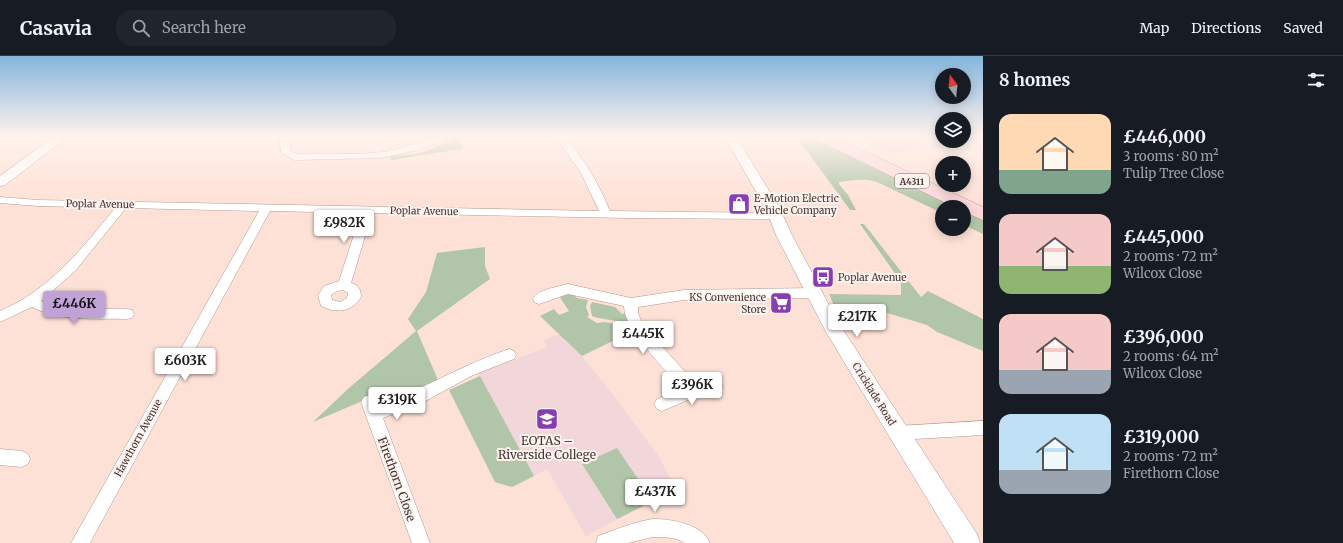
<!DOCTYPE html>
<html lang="en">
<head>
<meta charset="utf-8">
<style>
  :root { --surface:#171b24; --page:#20242c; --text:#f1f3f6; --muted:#9ea1a6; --line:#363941; --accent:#c1a2d6 }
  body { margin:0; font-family:Merriweather,serif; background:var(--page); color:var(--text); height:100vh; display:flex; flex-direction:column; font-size:15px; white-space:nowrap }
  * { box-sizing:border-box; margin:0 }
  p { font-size:13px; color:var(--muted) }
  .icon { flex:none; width:22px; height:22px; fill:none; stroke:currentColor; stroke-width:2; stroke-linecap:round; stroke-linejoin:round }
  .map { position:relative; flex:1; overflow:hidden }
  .drawer { display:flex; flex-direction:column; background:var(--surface); width:360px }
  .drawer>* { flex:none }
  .needle { width:26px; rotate:345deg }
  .fabs { position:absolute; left:935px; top:12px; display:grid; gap:8px }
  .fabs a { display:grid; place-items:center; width:36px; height:36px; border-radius:50%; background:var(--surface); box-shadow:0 2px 10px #0003; font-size:20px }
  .price { position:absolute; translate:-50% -34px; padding:0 9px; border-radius:4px; background:#fff; color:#222; font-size:13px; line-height:26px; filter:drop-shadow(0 1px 2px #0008) }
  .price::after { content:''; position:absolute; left:50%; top:24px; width:12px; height:9px; margin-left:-6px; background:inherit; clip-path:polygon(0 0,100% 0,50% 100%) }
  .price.selected { background:var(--accent); color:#111 }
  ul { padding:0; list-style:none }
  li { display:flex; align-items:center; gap:12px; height:100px; padding:0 16px }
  li span { display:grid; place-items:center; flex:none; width:112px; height:80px; border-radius:12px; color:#555 }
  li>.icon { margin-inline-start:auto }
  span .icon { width:48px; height:48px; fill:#fffc; stroke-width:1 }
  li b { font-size:17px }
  h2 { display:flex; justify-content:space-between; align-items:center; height:48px; padding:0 16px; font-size:17px }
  header { display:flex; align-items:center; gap:24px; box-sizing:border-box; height:56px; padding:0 20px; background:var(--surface); border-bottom:1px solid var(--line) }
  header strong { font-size:19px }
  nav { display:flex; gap:22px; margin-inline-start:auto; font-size:14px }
  .search { width:280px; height:36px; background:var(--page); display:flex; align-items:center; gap:10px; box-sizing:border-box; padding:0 14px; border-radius:16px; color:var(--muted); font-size:15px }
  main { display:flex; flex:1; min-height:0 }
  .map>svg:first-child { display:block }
  .education { fill:#f1d6da }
  .green { fill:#b1c6a8 }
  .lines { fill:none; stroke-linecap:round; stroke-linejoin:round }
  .minor-casing { stroke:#b2978d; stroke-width:1 }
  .tertiary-casing { stroke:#b2978d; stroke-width:1 }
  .primary-casing { stroke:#ba8f91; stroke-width:1 }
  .minor { fill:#fff; fill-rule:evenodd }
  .tertiary { fill:#fff; fill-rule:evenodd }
  .primary { fill:#fcd8db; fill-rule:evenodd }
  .labels { text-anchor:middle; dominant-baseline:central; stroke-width:4; stroke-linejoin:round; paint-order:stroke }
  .shield { fill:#fef2ee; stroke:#7c706c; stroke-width:1 }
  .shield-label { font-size:9px; font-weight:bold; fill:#443834 }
  .poi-label { font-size:10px; fill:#443834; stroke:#fef2ee; text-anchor:start }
  .street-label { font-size:10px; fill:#443834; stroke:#fef2ee }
  .near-poi-label { font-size:12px; fill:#443834; stroke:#fef2ee }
  .near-street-label { font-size:12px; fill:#443834; stroke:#fef2ee }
</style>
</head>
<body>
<header>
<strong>Casavia</strong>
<div class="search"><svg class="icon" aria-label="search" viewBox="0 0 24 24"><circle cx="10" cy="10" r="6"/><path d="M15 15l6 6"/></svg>Search here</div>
<nav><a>Map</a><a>Directions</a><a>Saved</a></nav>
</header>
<main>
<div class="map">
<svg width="983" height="487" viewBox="0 0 983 487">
  <rect width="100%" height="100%" fill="#fee1d6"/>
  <path class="education" d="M855 80H942V85H964V80H983V86L889 97Z
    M560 278 582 300 618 345 659 401 674 429 650 440 653 445 586 480 547 413 512 431 495 426 449 334 480 321 478 317 547 291 544 284Z"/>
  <path class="green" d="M456 80H458L463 91 462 93 391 104 390 101C397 99 403 99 409 99 422 98 440 89 452 84L454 81Z
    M796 80H812L958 151H942V157L877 126C864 122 853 124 839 126V128L848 139 856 154H850Z
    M964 154 983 163V178L964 169Z
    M860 168H864L921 241 928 235 983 263V295L937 276 927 269 884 256 862 252 834 250 829 238 901 239V226Z
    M485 191V210L490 223 417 275 438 324 393 345C384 347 380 347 374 340L313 366 349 332 416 275 408 263 426 236 437 197Z
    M572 237 577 242 588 244 586 251 589 259 587 261 597 267 605 266 621 269 630 268 633 275 582 300 540 260 554 253 559 259 569 255 559 240Z
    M592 246 615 251 622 258 626 257 628 265C621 266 599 263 592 260L590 250Z
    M480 320 534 420 512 431 495 426 449 334Z
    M617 392 653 445 617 463 582 408Z"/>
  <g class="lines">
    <g class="minor-casing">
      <path id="minor" d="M279 80H289L291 95 297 98C327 97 359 100 389 95 410 91 430 79 451 80L441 85 418 94 381 102 295 104 281 96Z
        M555 80H565C584 103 599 128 610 155L776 157 780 158 782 160 780 162 776 163 628 162 372 157 351 227C358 229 361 233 361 241 352 256 337 258 321 250L318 239 324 230 339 225 361 157 270 155 90 487H71L259 155 126 152 75 215 41 245C66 257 100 252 127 253L132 254 134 258 132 262 127 263C96 262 61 266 32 251L0 266V255C49 234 82 193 115 152L38 150 0 147V141L38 144 599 155 581 117ZM343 234 348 237 347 242 340 246 332 244 331 239 337 235Z
        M658 80H668V81L663 84 660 83Z
        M568 228 631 242 684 234 815 232 820 234 821 237 820 240 815 242 684 244 638 251V257L643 269 696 328 716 325 721 327 723 331 721 335 695 341 662 355 657 353 654 348 657 343 682 333C666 314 624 274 624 250L568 238 539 248 534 246 533 243C538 233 558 231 568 228Z
        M509 293 514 295 516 299 514 303 471 320 422 347 383 362 430 487H412L361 346 364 341 369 339 374 341 378 350C423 333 464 308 509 293Z
        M983 365V379L898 384 892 382 890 377 892 372 898 370Z
        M0 393 22 395 28 398 30 403 28 408 22 411 0 409Z
        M653 463C672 463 702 468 710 487H685L677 483 665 481H653L628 487H596L598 480C617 473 634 466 653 463Z"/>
    </g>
    <g class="tertiary-casing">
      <path id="tertiary" d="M55 80H69L5 129 0 130V120Z
        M724 80H736L780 153 792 179 838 266 977 478 980 487H954L826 276 776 179 766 153Z"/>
    </g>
    <g class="primary-casing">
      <path id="primary" d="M812 80H832L983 151V164L964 156V151H954L815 83Z"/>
    </g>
    <use href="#minor" class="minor"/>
    <use href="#tertiary" class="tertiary"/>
    <use href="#primary" class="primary"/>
  </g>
  <linearGradient id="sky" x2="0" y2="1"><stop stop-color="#85b6dd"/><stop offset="0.54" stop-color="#fff2ed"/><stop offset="1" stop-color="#fff2ed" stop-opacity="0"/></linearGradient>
  <rect width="983" height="148" fill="url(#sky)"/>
  <defs>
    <g id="shop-square" transform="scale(1.15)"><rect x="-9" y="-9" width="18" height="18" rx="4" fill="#863eb0" stroke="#fef2ee"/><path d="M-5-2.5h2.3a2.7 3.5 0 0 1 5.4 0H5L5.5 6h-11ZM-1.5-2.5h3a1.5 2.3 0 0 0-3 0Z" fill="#fff"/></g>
    <g id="bus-square" transform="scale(1.15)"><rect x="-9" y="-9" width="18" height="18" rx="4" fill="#863eb0" stroke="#fef2ee"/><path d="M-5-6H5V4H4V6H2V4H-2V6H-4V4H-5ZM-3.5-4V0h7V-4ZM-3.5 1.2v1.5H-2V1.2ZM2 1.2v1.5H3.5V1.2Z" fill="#fff"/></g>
    <g id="supermarket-square" transform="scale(1.15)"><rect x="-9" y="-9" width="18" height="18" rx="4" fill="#863eb0" stroke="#fef2ee"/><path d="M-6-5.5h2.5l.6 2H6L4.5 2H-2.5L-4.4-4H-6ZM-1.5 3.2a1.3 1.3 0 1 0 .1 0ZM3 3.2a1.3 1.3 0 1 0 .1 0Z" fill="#fff"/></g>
    <g id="school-square" transform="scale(1.15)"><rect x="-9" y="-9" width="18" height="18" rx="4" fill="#863eb0" stroke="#fef2ee"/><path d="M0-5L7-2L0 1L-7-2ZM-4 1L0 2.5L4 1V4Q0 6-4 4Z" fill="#fff"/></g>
  </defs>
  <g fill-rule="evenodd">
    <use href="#shop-square" x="739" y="148"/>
    <use href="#bus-square" x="823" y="221"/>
    <use href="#supermarket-square" x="781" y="247"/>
    <use href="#school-square" x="547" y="363"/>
  </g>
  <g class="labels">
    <rect class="shield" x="895" y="118" width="34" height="14" rx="3"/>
    <g class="shield-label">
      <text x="912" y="125">A4311</text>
    </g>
    <g class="poi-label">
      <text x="754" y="142">E-Motion Electric<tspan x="754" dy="12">Vehicle Company</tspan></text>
      <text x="838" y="221">Poplar Avenue</text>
      <text x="766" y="241" text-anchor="end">KS Convenience<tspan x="766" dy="12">Store</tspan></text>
    </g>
    <g class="street-label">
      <text transform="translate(100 148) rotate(1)">Poplar Avenue</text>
      <text transform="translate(424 155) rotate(1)">Poplar Avenue</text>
      <text transform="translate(874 338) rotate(58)">Cricklade Road</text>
      <text transform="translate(138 382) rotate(-61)">Hawthorn Avenue</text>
    </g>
    <g class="near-poi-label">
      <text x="547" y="384">EOTAS –<tspan x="547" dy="14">Riverside College</tspan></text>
    </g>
    <g class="near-street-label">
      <text transform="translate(397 423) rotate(70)">Firethorn Close</text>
    </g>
  </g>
</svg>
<div class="fabs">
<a><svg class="needle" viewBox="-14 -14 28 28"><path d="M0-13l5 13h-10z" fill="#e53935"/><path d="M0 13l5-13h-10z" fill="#9ea1a6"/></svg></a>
<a><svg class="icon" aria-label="layers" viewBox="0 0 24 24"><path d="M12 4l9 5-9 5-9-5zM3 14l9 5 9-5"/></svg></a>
<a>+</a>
<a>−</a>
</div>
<b class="price" style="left:344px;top:188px">£982K</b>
<b class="price selected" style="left:74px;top:269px">£446K</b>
<b class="price" style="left:857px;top:282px">£217K</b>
<b class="price" style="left:643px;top:299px">£445K</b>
<b class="price" style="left:185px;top:326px">£603K</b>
<b class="price" style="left:692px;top:350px">£396K</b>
<b class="price" style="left:397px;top:365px">£319K</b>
<b class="price" style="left:655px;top:457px">£437K</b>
</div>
<section class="drawer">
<h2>8 homes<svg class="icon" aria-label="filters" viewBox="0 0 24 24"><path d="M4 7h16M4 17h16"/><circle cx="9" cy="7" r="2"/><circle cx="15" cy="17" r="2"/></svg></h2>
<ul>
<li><span style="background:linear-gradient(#ffd9b3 70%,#7fa58c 0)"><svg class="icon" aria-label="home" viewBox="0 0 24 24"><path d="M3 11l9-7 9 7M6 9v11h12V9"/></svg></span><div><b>£446,000</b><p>3 rooms · 80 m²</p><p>Tulip Tree Close</p></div></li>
<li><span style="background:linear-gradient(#f6c9c9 65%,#8fb573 0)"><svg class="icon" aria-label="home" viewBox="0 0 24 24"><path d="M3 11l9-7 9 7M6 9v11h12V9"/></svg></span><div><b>£445,000</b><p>2 rooms · 72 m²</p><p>Wilcox Close</p></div></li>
<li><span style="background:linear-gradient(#f6c9c9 70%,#9aa5b1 0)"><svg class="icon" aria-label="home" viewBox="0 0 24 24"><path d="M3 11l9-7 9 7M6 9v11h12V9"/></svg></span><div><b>£396,000</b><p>2 rooms · 64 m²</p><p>Wilcox Close</p></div></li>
<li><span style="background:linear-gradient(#bfe0f5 70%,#9aa5b1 0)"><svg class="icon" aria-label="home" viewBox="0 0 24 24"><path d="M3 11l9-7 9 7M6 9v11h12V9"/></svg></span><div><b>£319,000</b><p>2 rooms · 72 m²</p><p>Firethorn Close</p></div></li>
</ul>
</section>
</main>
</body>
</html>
